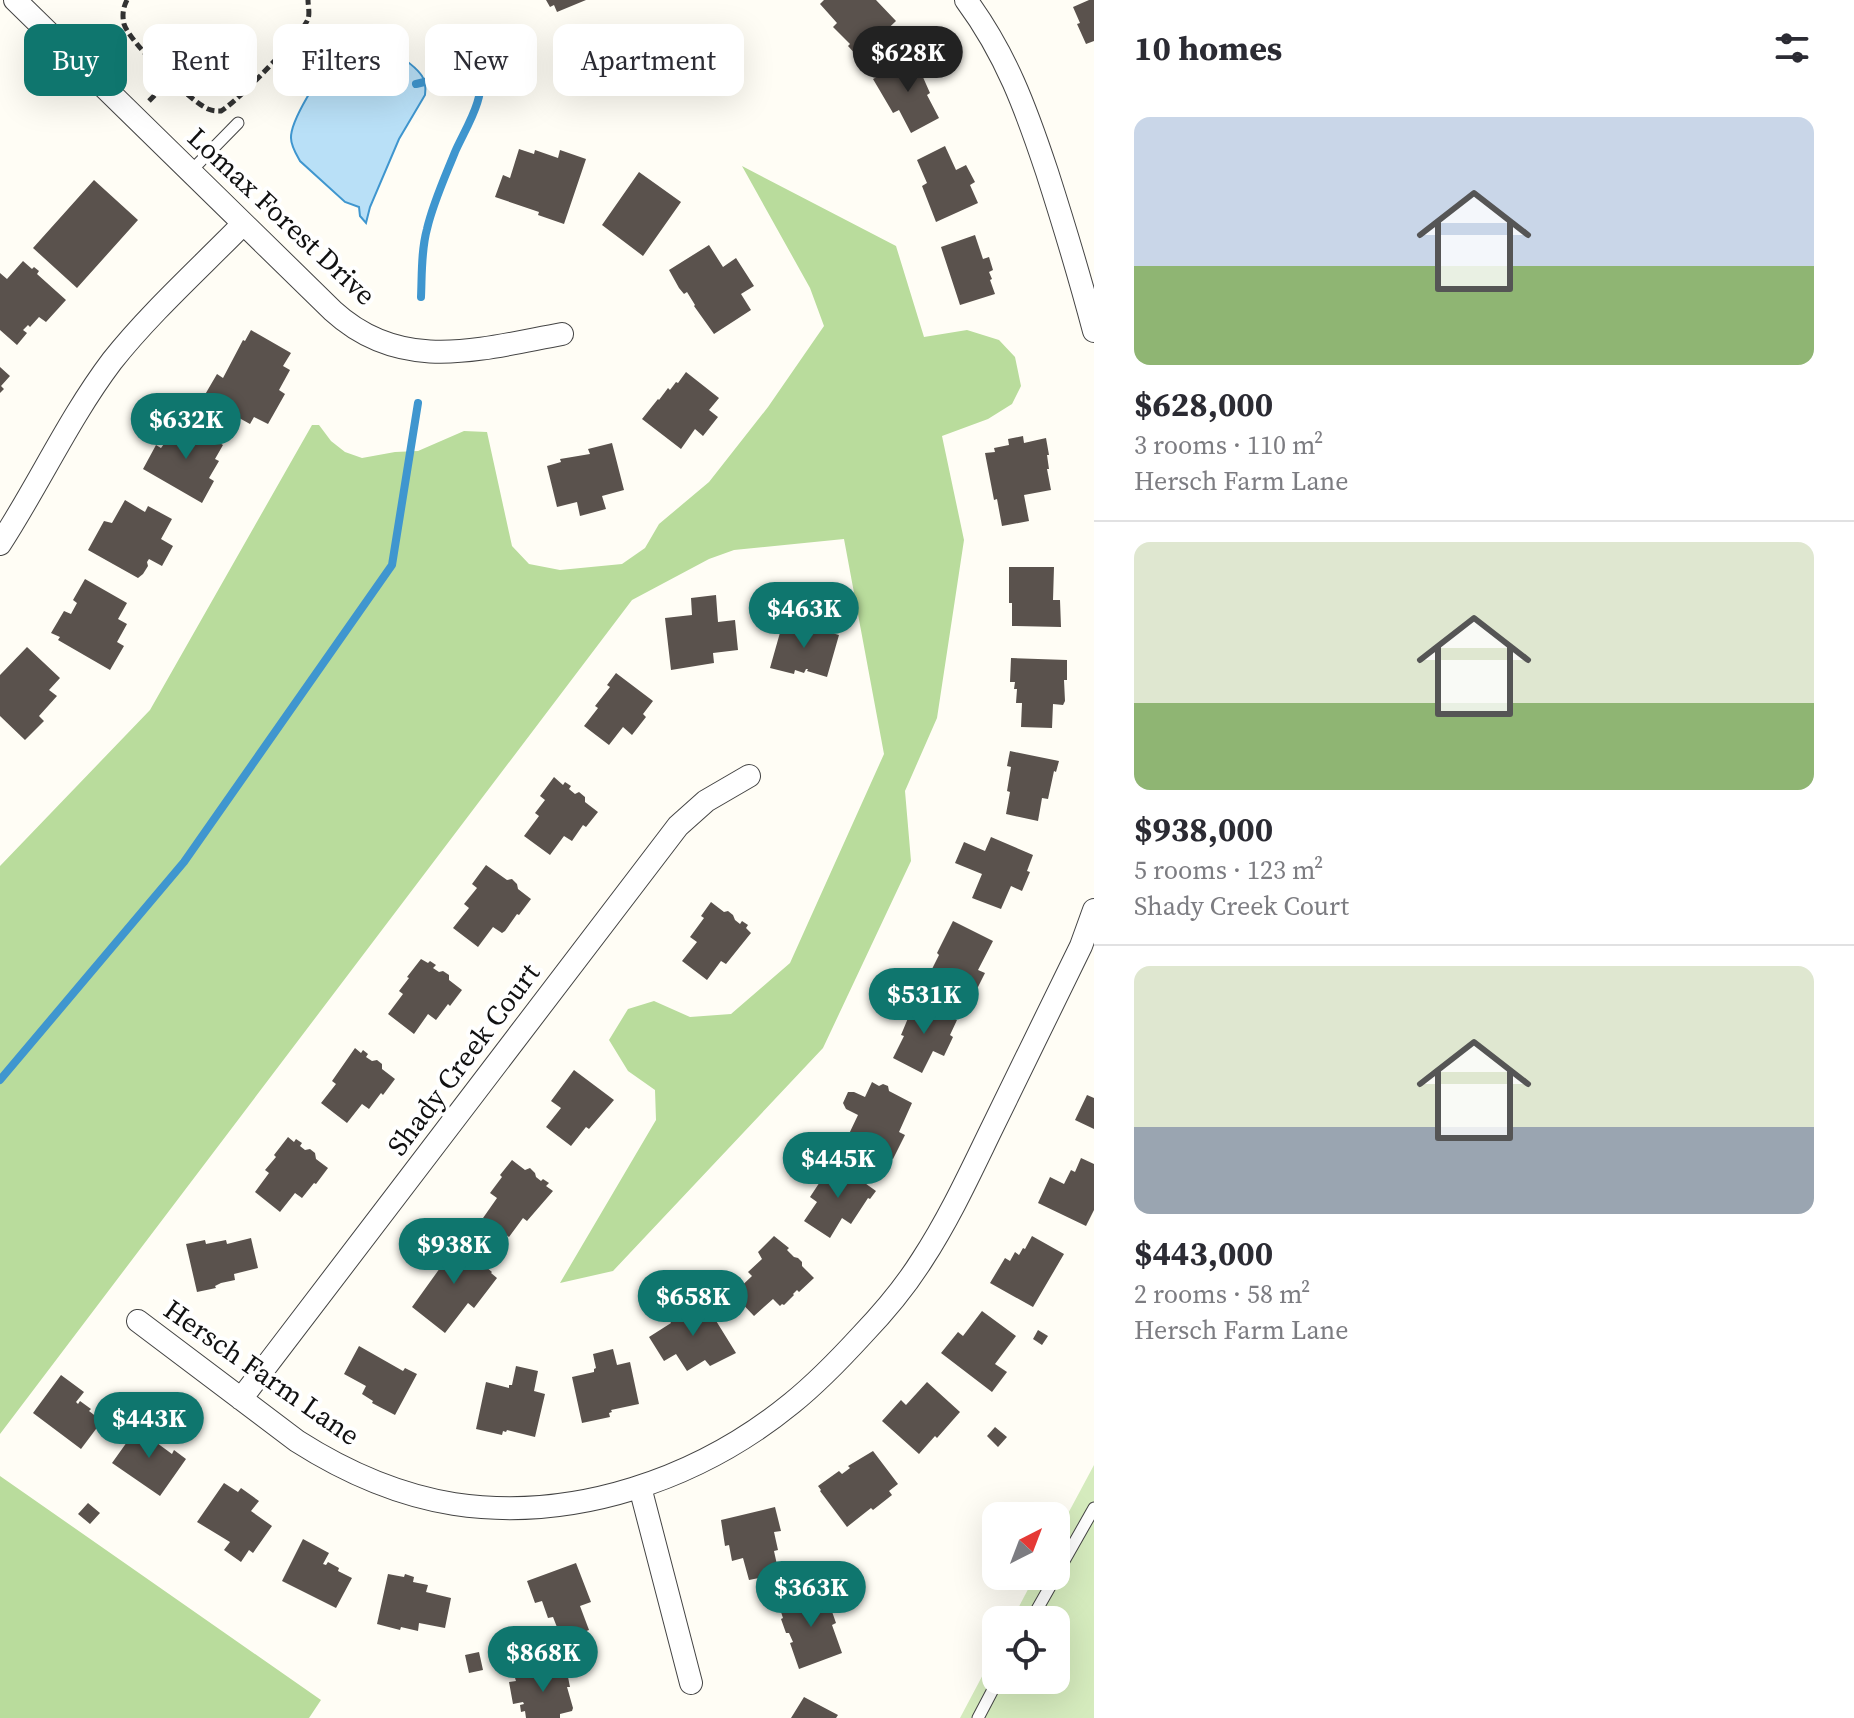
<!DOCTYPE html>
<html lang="en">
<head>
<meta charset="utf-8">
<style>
  :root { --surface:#fff; --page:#f7f7f7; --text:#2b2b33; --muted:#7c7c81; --line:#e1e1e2; --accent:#0f766e }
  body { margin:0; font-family:"Source Serif 4",serif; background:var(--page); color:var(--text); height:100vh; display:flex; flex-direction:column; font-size:30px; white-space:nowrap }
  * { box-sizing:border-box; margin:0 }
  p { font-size:26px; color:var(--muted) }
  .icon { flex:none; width:44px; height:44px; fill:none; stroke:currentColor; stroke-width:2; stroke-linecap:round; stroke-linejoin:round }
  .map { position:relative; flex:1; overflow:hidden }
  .panel { display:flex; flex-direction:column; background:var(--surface); width:760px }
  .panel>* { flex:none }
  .top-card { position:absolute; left:24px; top:24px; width:760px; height:72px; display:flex; gap:16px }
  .needle { width:52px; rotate:42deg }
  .buttons { position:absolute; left:982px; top:1502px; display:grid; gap:16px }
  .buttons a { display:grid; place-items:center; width:88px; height:88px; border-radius:16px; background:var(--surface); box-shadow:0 8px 32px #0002; font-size:40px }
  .price { position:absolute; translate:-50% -68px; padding:0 18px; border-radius:28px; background:var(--accent); color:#fff; font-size:26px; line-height:52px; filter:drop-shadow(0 2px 4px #0008) }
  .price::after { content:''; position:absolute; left:50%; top:48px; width:24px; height:18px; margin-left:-12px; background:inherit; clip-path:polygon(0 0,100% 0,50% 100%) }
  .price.active { background:#222; color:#fff }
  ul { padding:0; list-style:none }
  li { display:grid; align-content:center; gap:16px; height:424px; padding:0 40px }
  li+li { border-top:2px solid var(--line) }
  li span { display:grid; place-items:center; height:248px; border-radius:16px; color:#555 }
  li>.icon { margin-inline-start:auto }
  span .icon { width:144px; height:144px; fill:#fffc; stroke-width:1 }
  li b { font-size:34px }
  h2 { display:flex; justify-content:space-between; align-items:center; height:96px; padding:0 40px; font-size:34px }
  .chip { padding:0 28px; border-radius:16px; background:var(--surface); box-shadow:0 8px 32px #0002; font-size:28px; line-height:72px }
  .chip.active { background:var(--accent); color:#fff }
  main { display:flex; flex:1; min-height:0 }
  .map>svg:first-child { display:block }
  .green { fill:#d5ebbd }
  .forest { fill:#b9dc9c }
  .water { fill:#b9e0f7; stroke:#3f96cf; stroke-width:2 }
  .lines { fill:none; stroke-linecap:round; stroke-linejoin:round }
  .stream { stroke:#3f96cf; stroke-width:8 }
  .building { fill:#5a524d }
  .service-casing { stroke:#444; stroke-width:13 }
  .minor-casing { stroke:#444; stroke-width:24 }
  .path { stroke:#333; stroke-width:5; stroke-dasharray:8 4; stroke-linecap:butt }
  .service { stroke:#fff; stroke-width:11 }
  .minor { stroke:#fff; stroke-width:22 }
  .labels { text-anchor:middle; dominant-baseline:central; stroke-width:8; stroke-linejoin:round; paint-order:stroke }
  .street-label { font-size:28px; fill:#111; stroke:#fff }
</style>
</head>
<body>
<main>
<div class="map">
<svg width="1094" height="1718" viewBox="0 0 1094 1718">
  <rect width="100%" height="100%" fill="#fffdf5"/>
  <path class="green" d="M1094 1465V1718H960L996 1650V1680H1056V1620H1012L1035 1576H1056V1536Z"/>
  <path class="forest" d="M742 166 896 246 924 337 967 330 999 340 1015 357 1021 386 1012 404 988 419 942 436 964 540 937 718 905 791 911 861 823 1048 613 1271 560 1283 656 1120 655 1090 628 1071 609 1040 628 1009 654 1001 690 1017 731 1014 790 963 884 754 844 539 734 550 709 559 632 600 0 1434V866L150 710 312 425H319L331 441 345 452 362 458 395 452 418 451 464 431 487 432 512 546 529 564 560 570 622 564 645 548 659 524 709 482 768 407 824 326 810 288Z
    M0 1476 321 1700 309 1718H0Z"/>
  <path class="water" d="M353 35C370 36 412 61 422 76 426 82 426 88 425 95L399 139 370 207 366 223 360 216 359 207 345 202 300 161C296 154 291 146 291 138 290 116 332 59 345 39Z"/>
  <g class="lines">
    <path class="stream" d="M416 84 479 69C487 97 466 127 455 152 445 177 433 203 427 229 421 251 422 275 421 297
      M0 1080 184 862 392 565 418 403"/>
  </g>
  <path class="building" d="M546 0H586L557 12 554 5 550 7Z
    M824 0H876L896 21 858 57 848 46 850 44 833 27 837 23 820 4Z
    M1089 0H1094V41L1086 44 1077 24 1080 23 1073 7Z
    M914 57 930 93 927 95 939 118 911 133 899 110 893 113 873 79Z
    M945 146 956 170 966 165 975 182 970 185 978 203 936 222 922 186 927 183 917 160Z
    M519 149 534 154 535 150 558 158 560 150 586 159 564 224 538 215 539 212 495 197 503 175 510 178Z
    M639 172 681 202 643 256 602 225Z
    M94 180 138 220 77 288 33 248Z
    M975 235 983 259 989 257 993 270 989 272 992 279 990 280 995 294 960 305 941 247Z
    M709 245 723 267 736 258 754 286 741 294 751 310 714 334 694 306 695 305 687 292 684 294 679 288 669 270Z
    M23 261 32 269 34 267 39 271 37 274 66 300 46 322 39 317 30 327 28 325 23 330 27 333 17 345 0 330V273L7 279Z
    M251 330 291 353 283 366 290 370 279 390 285 394 268 424 254 417 250 424 203 398 217 374 223 378 243 340 245 341Z
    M0 367 10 376 1 386 4 389 0 393Z
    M686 372 719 398 709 410 718 417 703 436 695 429 681 449 642 419 658 399 659 400 668 388 670 390 676 382 678 383Z
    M181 421 223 445 215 459 219 461 209 478 214 481 202 503 143 469 156 445 161 448Z
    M1023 436 1024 443 1046 438 1049 455H1047L1049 469H1047L1051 490 1024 495 1029 521 1002 526 997 499 994 500 985 453 995 452 994 448 1009 445 1008 439Z
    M612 443 624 490 602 496 606 509 580 516 577 502 557 507 547 466 561 462 560 459 590 454 588 449Z
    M125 500 145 512 148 506 172 519 161 539 173 546 162 566 149 559 147 562 148 566 143 574 138 578 88 550 104 521 112 523Z
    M1009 567H1054L1053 600H1060L1061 627 1012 626V603H1009Z
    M85 579 127 603 118 619 127 624 117 642 124 646 110 670 58 640 60 637 51 633 64 611 71 614 77 603 73 600Z
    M716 595 718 622 735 620 738 650 713 653 714 663 671 670 665 618 692 615 691 598Z
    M783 622 804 627 805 625 839 635 827 677 807 671 808 669H806L804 673 795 670 794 674 770 668Z
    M27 647 60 678 49 690 57 696 39 716 44 721 25 740 0 716V675Z
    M1011 658 1067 660V680H1064L1065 701 1063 705 1053 704 1052 728 1021 727 1022 703H1016L1017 689H1014L1015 682H1010Z
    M616 673 653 701 643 714 646 717 632 735 623 727 609 745 584 726 598 708 595 706 610 687 607 685Z
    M1010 751 1059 761 1056 772 1054 771 1048 799 1042 798 1038 821 1006 814 1010 792 1007 791 1011 767 1007 766Z
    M554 777 563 785 565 782 571 786 569 789 575 794 579 792 585 797V802L598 812 586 827 583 825 572 841 564 836 550 855 524 836 539 816 535 813 545 800 540 796Z
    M991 837 1033 855 1027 871 1030 872 1022 891 1011 886 1001 909 972 898 982 874 955 863 964 842 985 851Z
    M486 865 507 880 512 879 517 884 518 889 531 899 519 915 517 914 505 931 502 933 493 927 478 947 453 928 469 908 464 904 477 888 472 884Z
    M711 902 724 912 728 911 733 915 735 920 740 924 742 921 748 925 746 928 751 933 726 964 721 961 707 980 682 961 697 942 690 937 704 918 701 916Z
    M953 921 993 941 978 970 985 973 973 997 929 975 939 955 937 953Z
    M421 959 428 963 430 961 436 965 433 968 439 972 443 971 449 975V980L462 990 450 1006 448 1004 436 1020 428 1014 414 1034 388 1014 403 994 399 991 409 978 407 977Z
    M916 999 957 1020 950 1035 953 1037 944 1056 933 1051 922 1073 893 1058 904 1036 901 1035Z
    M355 1048 361 1053 363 1050 368 1054 366 1057 372 1061 377 1060 382 1064V1069L395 1079 383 1095 381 1093 369 1109 362 1104 347 1123 321 1103 336 1084 332 1081Z
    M574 1070 614 1100 589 1129 586 1127 571 1146 546 1127 561 1108 551 1101Z
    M872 1082 879 1086 883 1084 888 1086 889 1091 912 1103 899 1132 905 1135 893 1159 848 1136 858 1115 846 1109 843 1103 848 1092H854L865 1097Z
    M1087 1095 1094 1098V1129L1075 1120Z
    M288 1137 294 1142 296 1139 302 1143 300 1146 305 1150 310 1149 315 1153 316 1159 328 1168 316 1184 314 1183 302 1198 295 1193 280 1212 255 1192 269 1173 265 1170 276 1157 274 1155Z
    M1081 1158 1094 1164V1210L1086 1226 1038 1203 1050 1177 1064 1184 1071 1170 1075 1172Z
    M512 1160 525 1170 530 1168 535 1173 536 1177 541 1181 543 1179 549 1183 546 1186 553 1191 527 1221 523 1218 509 1237 483 1218 497 1198 490 1193 502 1177 500 1175Z
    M833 1162 850 1174 855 1173 860 1176 862 1181 876 1191 870 1199 868 1198 851 1224 842 1218 830 1238 804 1221 817 1202 810 1197Z
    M774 1236 789 1248 787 1250 794 1257 798 1258 802 1262V1266L814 1278 799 1292 797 1290 793 1294 794 1295 784 1305 782 1304 780 1306 773 1299 754 1316 733 1294 752 1276 748 1272 762 1259 758 1252Z
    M1032 1236 1064 1254 1033 1307 990 1283 1005 1258 1010 1261 1015 1252 1019 1255 1023 1248 1025 1249Z
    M251 1238 258 1268 234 1274 235 1280 221 1283 215 1286 216 1288 197 1292 186 1244 205 1240 206 1244 226 1240 227 1244Z
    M450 1240 466 1251 469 1248 482 1258 480 1262 492 1272 491 1273 497 1278 474 1308 468 1303 445 1333 412 1307 440 1268 435 1265 443 1254 440 1253Z
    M705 1303 736 1353 710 1366 705 1360 687 1371 676 1354 664 1361 649 1337 671 1323 667 1316 685 1304 690 1312Z
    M982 1311 1016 1336 995 1364 1007 1372 992 1392 941 1353 958 1332 963 1336Z
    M1038 1330 1048 1336 1042 1345 1033 1339Z
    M359 1346 403 1371 405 1368 417 1374 395 1415 372 1403 373 1401 362 1394 366 1386 344 1374Z
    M613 1349 617 1365 630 1362 639 1404 611 1410 612 1412 609 1413 610 1417 582 1423 572 1377 594 1372V1369L596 1368 593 1354Z
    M516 1366 538 1371 534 1391 545 1394 535 1437 507 1430 506 1432 503 1431 502 1435 476 1429 486 1382 509 1388V1385H512Z
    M61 1375 84 1392 76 1402 78 1404 80 1401 91 1409 89 1411 102 1421 81 1449 33 1413Z
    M927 1382 960 1412 937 1438 935 1436 919 1454 882 1421 901 1400 906 1405Z
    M142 1421 163 1435 157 1443 172 1454 174 1450 186 1459 160 1496 112 1463Z
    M995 1427 1007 1437 998 1447 987 1436Z
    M873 1451 898 1484 889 1491 892 1495 873 1510 871 1508 847 1527 820 1491 821 1490 818 1486 839 1471 842 1474 850 1468 848 1466Z
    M224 1483 238 1492 241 1488 259 1501 251 1511 272 1526 253 1553 249 1550 241 1562 224 1550 230 1542 197 1522Z
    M88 1503 100 1513 90 1524 78 1514Z
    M775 1507 781 1531 774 1532 778 1550 774 1551 779 1574 749 1580 743 1558 732 1561 729 1545 725 1546 721 1520Z
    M303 1539 329 1553 323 1564 326 1565 328 1562 339 1568 338 1571 352 1578 336 1608 282 1581Z
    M576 1563 591 1602 580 1606 589 1630 562 1640 553 1617 548 1618 542 1601 535 1603 527 1581Z
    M388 1574 404 1577 405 1574 414 1577 413 1582 428 1585 426 1592 451 1598 445 1628 419 1623 418 1631 401 1627 400 1630 377 1624Z
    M819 1591 823 1602 828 1600 836 1623 832 1625 842 1653 799 1669 790 1643 793 1642 789 1633H786L781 1619 783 1618 779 1606Z
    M479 1652 483 1670 469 1673 465 1655Z
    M566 1667 570 1687H567L573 1708 572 1711 560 1714V1718H526L525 1711 521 1712 520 1705 524 1704 523 1702 513 1704 509 1682 516 1681 515 1678Z
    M804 1697 838 1715 836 1718H791Z"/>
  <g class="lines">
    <g class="service-casing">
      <path id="service" d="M190 172 238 123
        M1056 1575 1094 1508
        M1031 1620 1056 1576
        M978 1718 998 1680"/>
    </g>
    <g class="minor-casing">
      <path id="minor" d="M15 0 333 311C402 374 480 349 562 334
        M966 0C1006 54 1026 109 1047 172 1064 225 1080 278 1094 331
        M0 544C39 484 69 418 112 361 150 313 200 268 243 224
        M138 1321 297 1441C344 1471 398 1495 454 1504 574 1522 699 1479 792 1403 818 1382 840 1359 862 1335 884 1312 905 1287 922 1260 950 1217 971 1171 993 1126 1022 1066 1052 1006 1081 946L1094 910
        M241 1399 678 826 706 801 749 776
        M640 1487 691 1683"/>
    </g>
    <path class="path" d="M127 0C123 8 122 15 124 24 130 43 190 101 208 109 213 111 215 111 221 111 237 102 302 35 308 19 310 13 308 6 308 0
      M149 101 171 79"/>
    <use href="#service" class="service"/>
    <use href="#minor" class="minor"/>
  </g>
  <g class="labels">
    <g class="street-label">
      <text transform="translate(282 216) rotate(43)">Lomax Forest Drive</text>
      <text transform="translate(463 1059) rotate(-53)">Shady Creek Court</text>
      <text transform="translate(262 1372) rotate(35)">Hersch Farm Lane</text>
    </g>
  </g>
</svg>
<div class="buttons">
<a><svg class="needle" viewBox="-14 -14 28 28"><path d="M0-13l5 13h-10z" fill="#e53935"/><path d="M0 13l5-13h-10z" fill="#7c7c81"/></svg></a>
<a><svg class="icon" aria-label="locate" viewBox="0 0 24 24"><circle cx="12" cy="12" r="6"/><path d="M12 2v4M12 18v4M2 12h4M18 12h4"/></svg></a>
</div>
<b class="price active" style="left:908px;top:94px">$628K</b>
<b class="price" style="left:186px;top:461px">$632K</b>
<b class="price" style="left:804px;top:650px">$463K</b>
<b class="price" style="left:924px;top:1036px">$531K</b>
<b class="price" style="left:838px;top:1200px">$445K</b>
<b class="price" style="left:454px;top:1286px">$938K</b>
<b class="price" style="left:693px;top:1338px">$658K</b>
<b class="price" style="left:149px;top:1460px">$443K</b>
<b class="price" style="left:811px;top:1629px">$363K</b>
<b class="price" style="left:543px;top:1694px">$868K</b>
<div class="top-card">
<a class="chip active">Buy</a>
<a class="chip">Rent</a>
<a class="chip">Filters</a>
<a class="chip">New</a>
<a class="chip">Apartment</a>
</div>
</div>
<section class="panel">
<h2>10 homes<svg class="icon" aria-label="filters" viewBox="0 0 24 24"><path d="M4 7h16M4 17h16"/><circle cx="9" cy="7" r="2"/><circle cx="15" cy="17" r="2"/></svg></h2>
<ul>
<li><span style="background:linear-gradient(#c9d6e8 60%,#8fb573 0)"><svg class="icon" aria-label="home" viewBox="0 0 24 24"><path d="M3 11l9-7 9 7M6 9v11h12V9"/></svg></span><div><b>$628,000</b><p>3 rooms · 110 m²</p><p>Hersch Farm Lane</p></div></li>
<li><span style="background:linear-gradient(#dfe7d0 65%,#8fb573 0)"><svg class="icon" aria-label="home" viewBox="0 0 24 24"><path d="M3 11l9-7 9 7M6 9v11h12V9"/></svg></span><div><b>$938,000</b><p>5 rooms · 123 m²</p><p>Shady Creek Court</p></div></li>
<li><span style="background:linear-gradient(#dfe7d0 65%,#9aa5b1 0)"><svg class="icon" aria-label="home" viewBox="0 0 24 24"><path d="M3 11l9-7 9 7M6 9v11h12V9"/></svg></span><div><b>$443,000</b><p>2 rooms · 58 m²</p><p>Hersch Farm Lane</p></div></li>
</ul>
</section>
</main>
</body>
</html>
